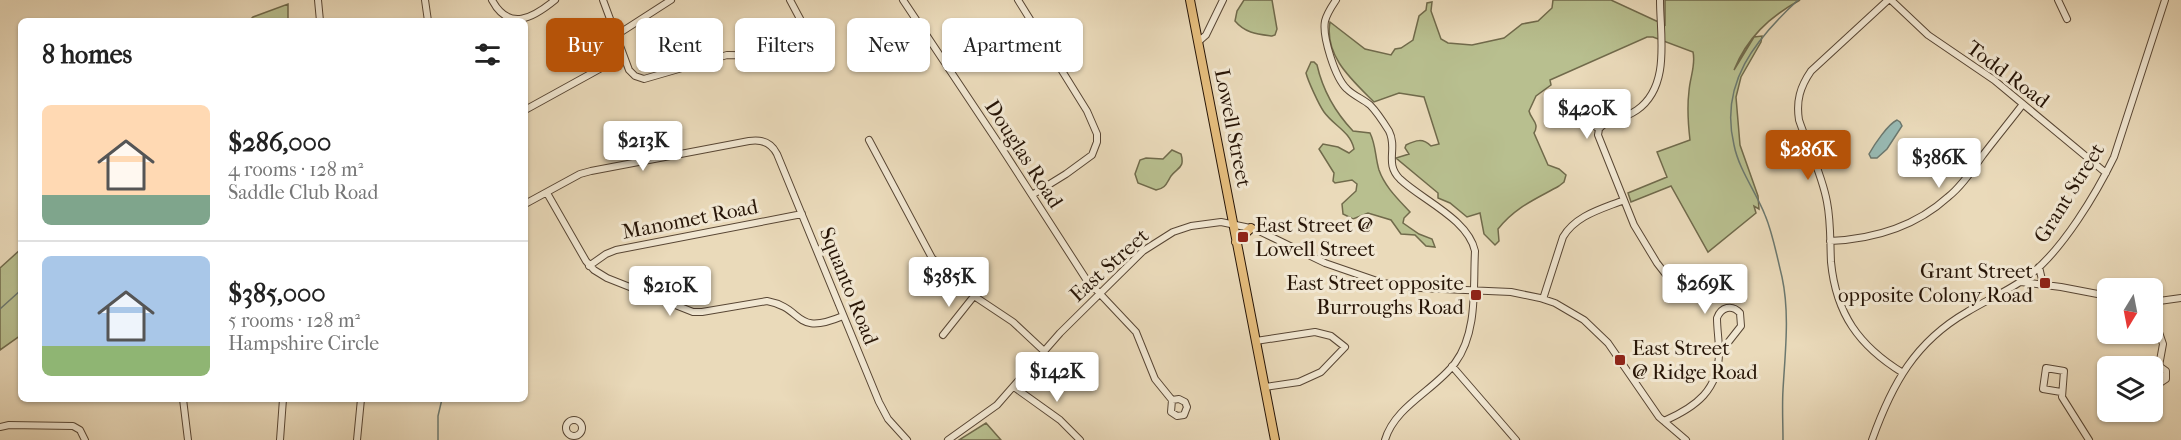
<!DOCTYPE html>
<html lang="en">
<head>
<meta charset="utf-8">
<style>
  :root { --surface:#fff; --page:#f6f6f6; --text:#222; --muted:#767676; --line:#e0e0e0; --accent:#b45309 }
  body { margin:0; font-family:"IM FELL French Canon",serif; background:var(--page); color:var(--text); height:100vh; display:flex; flex-direction:column; font-size:22px; white-space:nowrap }
  * { box-sizing:border-box; margin:0 }
  p { font-size:20px; color:var(--muted) }
  .icon { flex:none; width:33px; height:33px; fill:none; stroke:currentColor; stroke-width:2; stroke-linecap:round; stroke-linejoin:round }
  .map { position:relative; flex:1; overflow:hidden }
  .side { position:absolute; left:18px; top:18px; width:510px; height:384px; display:flex; flex-direction:column; background:var(--surface); border-radius:9px; box-shadow:0 2px 4px #0004 }
  .side>* { flex:none }
  .banner { position:absolute; left:546px; top:18px; width:570px; height:54px; display:flex; gap:12px }
  .needle { width:39px; rotate:190deg }
  .buttons { position:absolute; left:2097px; top:278px; display:grid; gap:12px }
  .buttons a { display:grid; place-items:center; width:66px; height:66px; border-radius:9px; background:var(--surface); box-shadow:0 2px 4px #0004; font-size:30px }
  .price { position:absolute; translate:-50% -51px; padding:0 14px; border-radius:6px; background:#fff; color:#222; font-size:20px; line-height:39px; filter:drop-shadow(0 2px 3px #0008) }
  .price::after { content:''; position:absolute; left:50%; top:36px; width:18px; height:14px; margin-left:-9px; background:inherit; clip-path:polygon(0 0,100% 0,50% 100%) }
  .price.current { background:var(--accent); color:#fff }
  ul { padding:0; list-style:none }
  li { display:flex; align-items:center; gap:18px; height:150px; padding:0 24px }
  li+li { border-top:2px solid var(--line) }
  li span { display:grid; place-items:center; flex:none; width:168px; height:120px; border-radius:9px; color:#555 }
  li>.icon { margin-inline-start:auto }
  span .icon { width:72px; height:72px; fill:#fffc; stroke-width:1 }
  li b { font-size:26px }
  h2 { display:flex; justify-content:space-between; align-items:center; height:72px; padding:0 24px; font-size:26px }
  .tag { padding:0 21px; border-radius:9px; background:var(--surface); box-shadow:0 2px 4px #0004; font-size:21px; line-height:54px }
  .tag.current { background:var(--accent); color:#fff }
  .map>svg:first-child { display:block }
  .green { fill:#b8bf8f; stroke:#706a4b; stroke-width:1.5 }
  .water { fill:#98bab4; stroke:#6b786f; stroke-width:1.5 }
  .lines { fill:none; stroke-linecap:round; stroke-linejoin:round }
  .stream { stroke:#6b786f; stroke-width:1.5 }
  .minor-casing { stroke:#584634; stroke-width:8 }
  .major-casing { stroke:#271507; stroke-width:10 }
  .minor { stroke:#f1e7d2; stroke-width:6 }
  .major { stroke:#e5bd7d; stroke-width:8 }
  .poi-dot { fill:#8f2418; stroke:#f1e7d2; stroke-width:2 }
  .labels { text-anchor:middle; dominant-baseline:central; stroke-width:6; stroke-linejoin:round; paint-order:stroke }
  .street-label { font-size:21px; fill:#271507; stroke:#f1e7d2 }
  .poi-label { font-size:21px; fill:#271507; stroke:#f1e7d2; text-anchor:start }
</style>
</head>
<body>
<div class="map">
<svg width="2181" height="440" viewBox="0 0 2181 440">
  <rect width="100%" height="100%" fill="#eadaba"/>
  <filter id="stains"><feTurbulence type="fractalNoise" baseFrequency=".00333" numOctaves="4"/><feColorMatrix values="0 0 0 0 .2 0 0 0 0 .09 0 0 0 0 .02 0 0 0 .5 -.17"/></filter>
  <radialGradient id="worn" r=".72"><stop offset=".6" stop-color="#630" stop-opacity="0"/><stop offset="1" stop-color="#630" stop-opacity=".3"/></radialGradient>
  <path class="green" d="M1244 0H1272L1277 29 1275 35 1272 36C1257 34 1245 33 1235 21L1237 11Z
    M1553 0H1611L1665 25V0H1800C1769 17 1747 38 1734 70L1754 37 1762 36 1761 42 1741 77 1736 97 1740 145 1758 196 1759 209 1754 206 1756 213 1708 252 1671 186 1631 202 1628 193 1667 177 1657 152 1690 140C1688 123 1687 107 1689 91 1690 77 1696 65 1693 52L1653 37H1647L1550 80 1551 85 1536 96 1529 111C1531 120 1540 123 1534 133L1548 165 1559 169 1566 175 1564 182 1559 186C1536 199 1515 207 1498 229L1499 241 1495 245 1484 234 1480 213 1467 217 1450 203 1438 198V193L1396 158 1409 154 1405 148 1406 145C1416 140 1423 138 1431 146L1439 144 1424 97 1399 93 1374 102C1352 80 1324 56 1330 22L1365 49 1391 55 1395 49 1401 48 1413 40 1419 16 1426 10 1427 3 1432 2 1431 11 1441 39 1448 43 1472 45 1504 38 1522 24 1538 21 1552 8Z
    M288 4V21H249L253 17Z
    M1311 62H1314L1317 65C1323 91 1335 112 1353 131L1370 133C1376 145 1375 157 1379 170 1385 187 1398 199 1410 212L1404 218 1403 223 1419 234 1432 239 1435 247 1426 246 1415 235 1401 234 1391 220 1368 213 1353 219 1343 214 1342 204 1356 191 1357 184 1352 180 1335 183 1333 181 1334 173 1319 149 1323 144 1338 147 1349 153 1354 149C1350 131 1334 126 1324 112 1319 105 1308 81 1306 73Z
    M1172 150 1181 154C1185 168 1178 167 1171 176 1166 184 1166 188 1156 190L1138 183 1135 174 1140 160 1146 158 1163 159Z
    M21 249V335L0 350V268Z
    M986 423 1001 440H959Z"/>
  <path class="water" d="M1897 120 1900 122 1902 126 1887 149 1877 158H1871L1869 154C1874 145 1888 124 1897 120Z"/>
  <g class="lines">
    <path class="stream" d="M0 309 21 290
      M438 440V416L442 399
      M1783 440C1783 423 1782 407 1783 390 1785 353 1790 314 1782 277 1777 257 1773 234 1765 215 1756 192 1739 170 1734 145 1719 83 1756 39 1798 0"/>
    <g class="minor-casing">
      <path id="minor" d="M318 0 320 21
        M425 0 428 21
        M492 0C509 32 533 18 555 0
        M603 0 629 70 635 76 644 79 727 55 814 56 806 30 790 0
        M903 0 999 144 1086 279 1136 332 1155 379 1172 400 1171 412 1177 416 1184 415 1187 407 1185 402 1179 399 1172 400
        M1018 0 1087 111 1097 134V142L1092 155 1066 174 1032 195
        M1336 0C1332 6 1327 13 1325 21 1322 36 1335 78 1347 89 1354 96 1363 99 1370 105 1377 112 1384 123 1389 131 1398 149 1384 163 1400 179 1422 200 1468 219 1475 251 1473 287 1478 332 1455 363 1435 390 1395 406 1385 440
        M1660 0C1660 36 1671 86 1637 110 1627 117 1614 121 1603 125L1599 129 1598 135 1634 225 1657 263 1674 285
        M1888 0 1811 71C1800 87 1796 101 1799 120 1808 147 1822 174 1827 202 1831 222 1830 242 1831 262 1836 314 1859 346 1903 373
        M1891 0 1928 35 1994 80 2106 173
        M2058 0 2067 19
        M615 36 671 0
        M1198 42 1206 35 1223 0
        M525 110 623 56
        M1580 116 1599 129
        M869 140 932 258 974 296 1013 322 1044 351
        M547 193 586 261 594 270 607 278 693 312H702L767 301C805 308 793 337 843 316
        M525 204 580 174 591 171 749 141C761 139 771 142 777 154L879 402 888 419 907 440
        M1830 241C1874 239 1915 227 1948 197 1962 186 1973 169 1983 155 1996 138 2010 121 2023 104
        M589 266 606 254 616 250 802 214
        M2039 267 2043 284
        M2021 282 2061 287 2108 296
        M1543 299 1563 237C1576 215 1602 209 1624 200
        M2152 302 2181 298
        M2153 302V315L2163 344 2159 366
        M943 335 974 296
        M1256 341 1315 332 1331 336 1345 347 1321 372 1299 382 1265 387
        M1452 366 1516 440
        M2152 381 2160 383 2166 379V371L2159 366
        M1014 387 1060 420 1080 440
        M2061 392 2043 389 2046 368 2064 371 2062 397 2089 440
        M183 399 188 440
        M566 428a8 8 0 1 1 16 0a8 8 0 1 1-16 0Z
        M1664 421C1696 407 1719 390 1719 352 1719 340 1717 329 1717 318 1721 307 1732 304 1740 313L1741 326 1719 354
        M0 427 9 425 73 426 80 430 85 440
        M280 440 283 399
        M357 440 361 399
        M948 440 997 405 1060 333 1143 251 1173 232 1191 226 1221 222 1255 229 1325 263 1383 283 1420 288 1511 292 1540 298 1555 303 1584 320 1608 343 1659 417 1686 440
        M1872 440C1892 384 1915 342 1967 312 1988 299 2011 290 2030 275 2063 249 2096 194 2114 157L2165 0"/>
    </g>
    <g class="major-casing">
      <path id="major" d="M1190 0 1275 440
        M1236 242 1251 228"/>
    </g>
    <use href="#minor" class="minor"/>
    <use href="#major" class="major"/>
  </g>
  <g class="poi-dot">
    <rect x="1237" y="231" width="12" height="12" rx="3"/>
    <rect x="2039" y="277" width="12" height="12" rx="3"/>
    <rect x="1470" y="289" width="12" height="12" rx="3"/>
    <rect x="1614" y="354" width="12" height="12" rx="3"/>
  </g>
  <g class="labels">
    <g class="street-label">
      <text transform="translate(2008 74) rotate(37)">Todd Road</text>
      <text transform="translate(1233 128) rotate(79)">Lowell Street</text>
      <text transform="translate(1024 154) rotate(57)">Douglas Road</text>
      <text transform="translate(2069 193) rotate(-58)">Grant Street</text>
      <text transform="translate(690 219) rotate(-11)">Manomet Road</text>
      <text transform="translate(1109 265) rotate(-42)">East Street</text>
      <text transform="translate(849 286) rotate(68)">Squanto Road</text>
    </g>
    <g class="poi-label">
      <text x="1255" y="225">East Street @<tspan x="1255" dy="24">Lowell Street</tspan></text>
      <text x="2033" y="271" text-anchor="end">Grant Street<tspan x="2033" dy="24">opposite Colony Road</tspan></text>
      <text x="1464" y="283" text-anchor="end">East Street opposite<tspan x="1464" dy="24">Burroughs Road</tspan></text>
      <text x="1632" y="348">East Street<tspan x="1632" dy="24">@ Ridge Road</tspan></text>
    </g>
  </g>
  <rect width="100%" height="100%" filter="url(#stains)"/>
  <rect width="100%" height="100%" fill="url(#worn)"/>
</svg>
<div class="buttons">
<a><svg class="needle" viewBox="-14 -14 28 28"><path d="M0-13l5 13h-10z" fill="#e53935"/><path d="M0 13l5-13h-10z" fill="#767676"/></svg></a>
<a><svg class="icon" aria-label="layers" viewBox="0 0 24 24"><path d="M12 4l9 5-9 5-9-5zM3 14l9 5 9-5"/></svg></a>
</div>
<b class="price" style="left:1587px;top:140px">$420K</b>
<b class="price" style="left:643px;top:172px">$213K</b>
<b class="price current" style="left:1808px;top:181px">$286K</b>
<b class="price" style="left:1939px;top:189px">$386K</b>
<b class="price" style="left:949px;top:308px">$385K</b>
<b class="price" style="left:1705px;top:315px">$269K</b>
<b class="price" style="left:670px;top:317px">$210K</b>
<b class="price" style="left:1057px;top:403px">$142K</b>
<div class="banner">
<a class="tag current">Buy</a>
<a class="tag">Rent</a>
<a class="tag">Filters</a>
<a class="tag">New</a>
<a class="tag">Apartment</a>
</div>
<section class="side">
<h2>8 homes<svg class="icon" aria-label="filters" viewBox="0 0 24 24"><path d="M4 7h16M4 17h16"/><circle cx="9" cy="7" r="2"/><circle cx="15" cy="17" r="2"/></svg></h2>
<ul>
<li><span style="background:linear-gradient(#ffd9b3 75%,#7fa58c 0)"><svg class="icon" aria-label="home" viewBox="0 0 24 24"><path d="M3 11l9-7 9 7M6 9v11h12V9"/></svg></span><div><b>$286,000</b><p>4 rooms · 128 m²</p><p>Saddle Club Road</p></div></li>
<li><span style="background:linear-gradient(#a9c7e8 75%,#8fb573 0)"><svg class="icon" aria-label="home" viewBox="0 0 24 24"><path d="M3 11l9-7 9 7M6 9v11h12V9"/></svg></span><div><b>$385,000</b><p>5 rooms · 128 m²</p><p>Hampshire Circle</p></div></li>
</ul>
</section>
</div>
</body>
</html>
